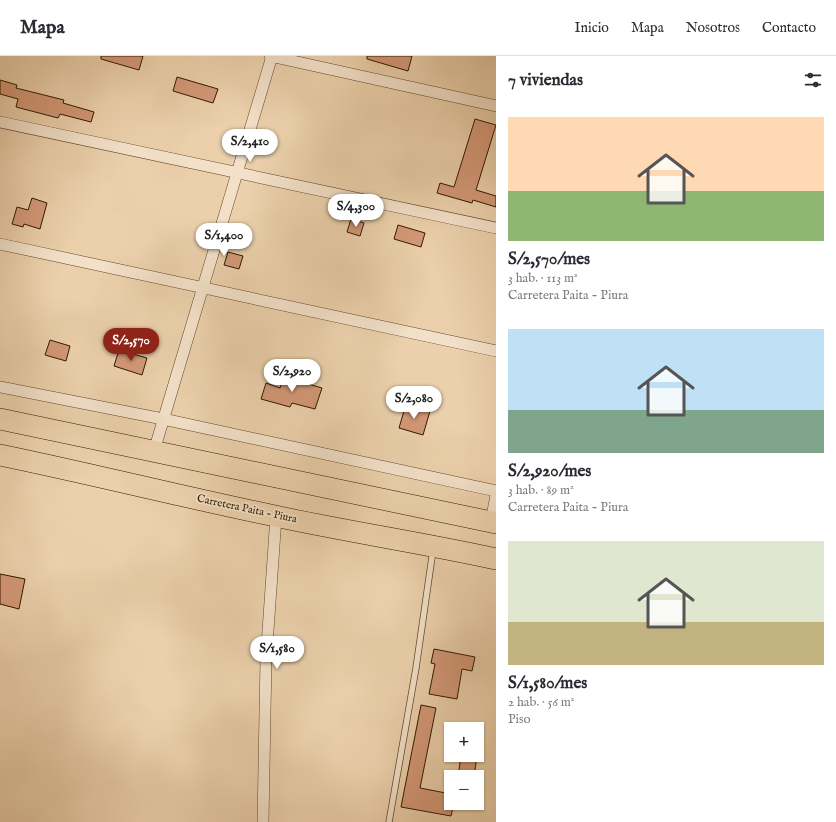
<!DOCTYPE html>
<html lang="es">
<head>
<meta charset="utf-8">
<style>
  :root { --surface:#fff; --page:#f2f2f3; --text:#2b2b33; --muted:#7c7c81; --line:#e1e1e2; --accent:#8f2418 }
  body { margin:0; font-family:"IM FELL English",serif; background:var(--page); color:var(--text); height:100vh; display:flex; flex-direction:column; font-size:15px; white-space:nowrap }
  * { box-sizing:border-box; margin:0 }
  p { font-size:13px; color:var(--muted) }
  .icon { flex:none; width:22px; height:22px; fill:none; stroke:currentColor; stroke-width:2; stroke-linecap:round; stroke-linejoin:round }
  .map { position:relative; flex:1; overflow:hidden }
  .side { display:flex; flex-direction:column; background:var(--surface); width:340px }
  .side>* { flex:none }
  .tools { position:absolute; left:444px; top:666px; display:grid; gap:8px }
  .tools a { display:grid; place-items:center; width:40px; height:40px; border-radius:0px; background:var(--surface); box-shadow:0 1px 3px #0004; font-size:20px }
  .price { position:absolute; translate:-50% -34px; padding:0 9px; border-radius:14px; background:#fff; color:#222; font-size:13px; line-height:26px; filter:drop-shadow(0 1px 2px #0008) }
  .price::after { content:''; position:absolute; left:50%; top:24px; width:12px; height:9px; margin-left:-6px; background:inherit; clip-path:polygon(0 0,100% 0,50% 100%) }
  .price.on { background:var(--accent); color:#fff }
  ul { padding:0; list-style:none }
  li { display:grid; align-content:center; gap:8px; height:212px; padding:0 12px }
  li span { display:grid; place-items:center; height:124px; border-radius:0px; color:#555 }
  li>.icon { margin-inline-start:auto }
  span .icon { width:72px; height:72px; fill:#fffc; stroke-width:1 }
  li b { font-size:17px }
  h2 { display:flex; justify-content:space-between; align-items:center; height:48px; padding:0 12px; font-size:17px }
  header { display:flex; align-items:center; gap:24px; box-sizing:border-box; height:56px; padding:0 20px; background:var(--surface); border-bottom:1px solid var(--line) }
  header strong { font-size:19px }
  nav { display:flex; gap:22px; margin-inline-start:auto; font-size:14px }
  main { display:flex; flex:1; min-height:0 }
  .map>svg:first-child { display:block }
  .building { fill:#d39877; stroke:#301900 }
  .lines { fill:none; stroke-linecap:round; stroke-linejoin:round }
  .lane-casing { stroke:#5f472b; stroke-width:7 }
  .street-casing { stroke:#5f472b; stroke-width:12 }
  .highway-casing { stroke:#301900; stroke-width:22 }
  .lane { stroke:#f2e0c8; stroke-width:5.5 }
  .street { stroke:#f2e0c8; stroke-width:11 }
  .highway { stroke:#ebd0ab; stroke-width:21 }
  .labels { text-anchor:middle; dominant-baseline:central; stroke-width:3.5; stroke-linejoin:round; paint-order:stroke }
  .street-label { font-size:11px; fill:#301900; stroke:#f2e0c8 }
</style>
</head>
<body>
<header>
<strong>Mapa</strong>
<nav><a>Inicio</a><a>Mapa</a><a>Nosotros</a><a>Contacto</a></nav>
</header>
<main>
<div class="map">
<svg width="496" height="766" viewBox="0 0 496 766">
  <rect width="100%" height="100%" fill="#ebd0ab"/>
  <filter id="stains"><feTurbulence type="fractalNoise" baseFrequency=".005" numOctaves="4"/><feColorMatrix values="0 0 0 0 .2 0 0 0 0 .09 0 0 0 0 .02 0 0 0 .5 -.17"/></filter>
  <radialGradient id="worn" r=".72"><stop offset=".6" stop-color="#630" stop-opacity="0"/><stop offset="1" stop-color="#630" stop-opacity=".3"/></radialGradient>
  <path class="building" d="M101 0H143L139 14 101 3Z
    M367 0H412L408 15 367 3Z
    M177 21 218 33 213 47 173 35Z
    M0 24 17 29 16 32 64 44 63 47 94 56 91 66 60 58 58 62 16 51 18 43 0 38Z
    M475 63 496 69 476 134 496 140V151L473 144 472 147 437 137 440 127 454 131Z
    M32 142 47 147 40 173 24 168 23 171 12 168 17 151 28 154Z
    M351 163 364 167 360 180 347 176Z
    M398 169 425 177 421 191 394 183Z
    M228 196 243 200 239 213 224 209Z
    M50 284 70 290 66 305 45 299Z
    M119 294 147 302 142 319 114 310Z
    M284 317 299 322 298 325 322 332 315 353 292 347 290 351 261 343 266 327 280 332Z
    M406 348 430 355 423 379 399 372Z
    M0 518 25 523 19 553 0 548Z
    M434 593 475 601 472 615 462 613 457 643 429 638 435 608 431 607Z
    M421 649 436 652 420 732 451 738V747H454L451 760 401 751Z
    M461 699H477L474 721H458Z"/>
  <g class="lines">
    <g class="lane-casing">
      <path id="lane" d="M389 766 416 612 433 494"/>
    </g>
    <g class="street-casing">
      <path id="street" d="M270 0 496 50
        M0 66 496 172
        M0 188 496 295
        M0 331 163 363 496 435
        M154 395 272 0
        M491 466 496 439
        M263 766 266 603 276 461"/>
    </g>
    <g class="highway-casing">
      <path id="highway" d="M0 363 496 467
        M0 399C92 418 183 441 275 460 349 476 423 487 496 503"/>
    </g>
    <use href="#lane" class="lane"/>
    <use href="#street" class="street"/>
    <use href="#highway" class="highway"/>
  </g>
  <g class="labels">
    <g class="street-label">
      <text transform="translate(247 453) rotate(12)">Carretera Paita - Piura</text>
    </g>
  </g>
  <rect width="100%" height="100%" filter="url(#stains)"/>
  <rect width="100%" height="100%" fill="url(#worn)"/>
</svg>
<div class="tools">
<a>+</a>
<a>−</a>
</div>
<b class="price" style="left:250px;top:107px">S/2,410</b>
<b class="price" style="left:356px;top:172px">S/4,300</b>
<b class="price" style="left:224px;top:201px">S/1,400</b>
<b class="price on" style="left:131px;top:306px">S/2,570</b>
<b class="price" style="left:292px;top:337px">S/2,920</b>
<b class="price" style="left:414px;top:364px">S/2,080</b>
<b class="price" style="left:277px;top:614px">S/1,580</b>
</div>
<section class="side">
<h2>7 viviendas<svg class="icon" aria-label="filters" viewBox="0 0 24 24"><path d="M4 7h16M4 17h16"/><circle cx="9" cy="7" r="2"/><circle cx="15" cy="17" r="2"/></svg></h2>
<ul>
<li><span style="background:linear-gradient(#ffd9b3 60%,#8fb573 0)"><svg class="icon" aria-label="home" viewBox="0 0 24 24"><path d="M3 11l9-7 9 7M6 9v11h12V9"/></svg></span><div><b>S/2,570/mes</b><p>3 hab. · 113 m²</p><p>Carretera Paita - Piura</p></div></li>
<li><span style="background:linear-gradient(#bfe0f5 65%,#7fa58c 0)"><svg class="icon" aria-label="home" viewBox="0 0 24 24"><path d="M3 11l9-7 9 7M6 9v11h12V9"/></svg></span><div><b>S/2,920/mes</b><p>3 hab. · 89 m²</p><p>Carretera Paita - Piura</p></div></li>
<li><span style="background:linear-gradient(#dfe7d0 65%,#c2b280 0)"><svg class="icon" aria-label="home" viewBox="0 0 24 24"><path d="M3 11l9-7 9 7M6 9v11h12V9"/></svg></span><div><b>S/1,580/mes</b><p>2 hab. · 56 m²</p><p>Piso</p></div></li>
</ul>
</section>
</main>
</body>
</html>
